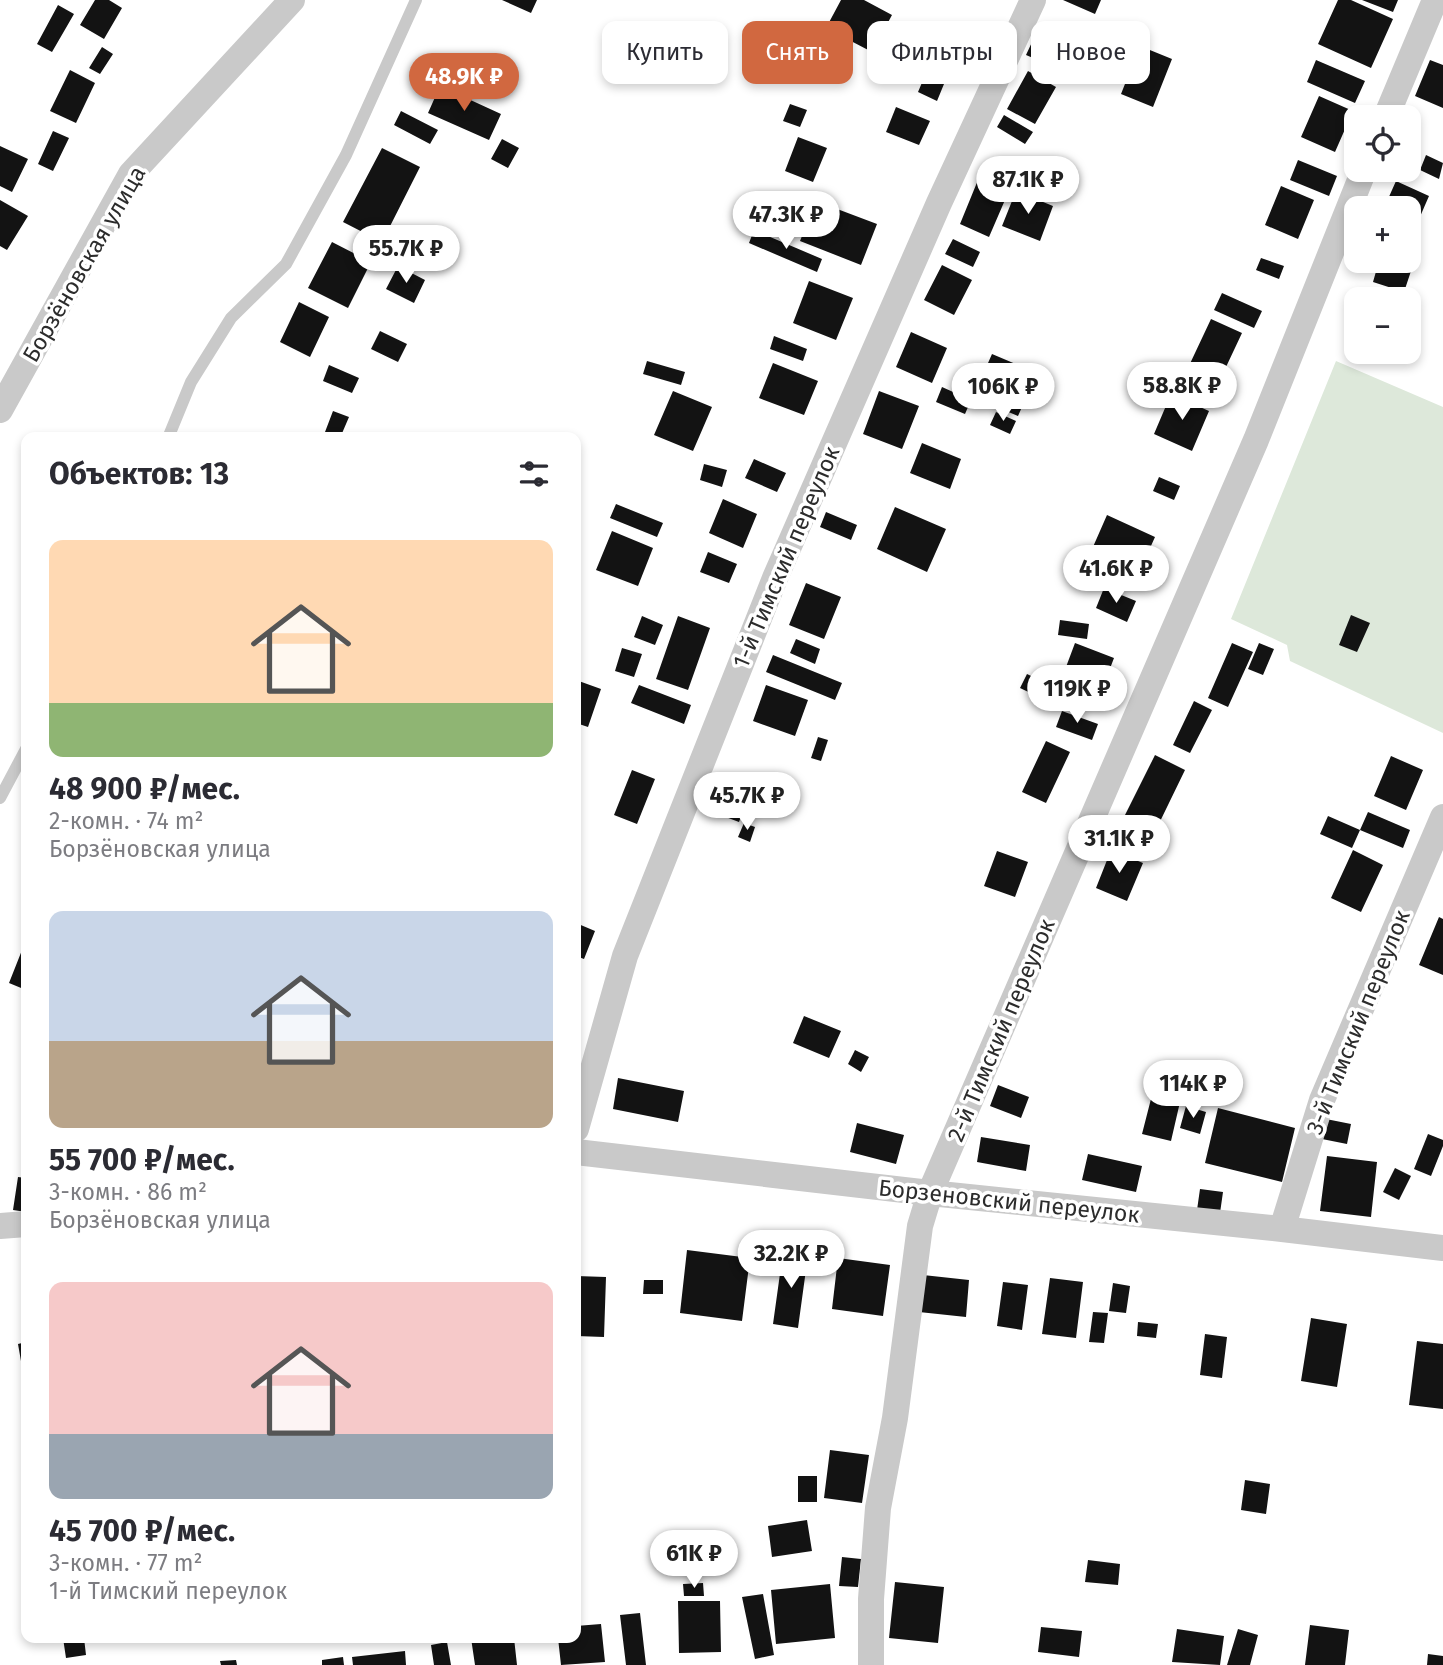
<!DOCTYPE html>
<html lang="ru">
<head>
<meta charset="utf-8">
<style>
  :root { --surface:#fff; --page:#f7f7f7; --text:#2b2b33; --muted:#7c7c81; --accent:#d16840 }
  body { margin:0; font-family:"Fira Sans",sans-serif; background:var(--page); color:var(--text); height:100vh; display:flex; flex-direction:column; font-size:26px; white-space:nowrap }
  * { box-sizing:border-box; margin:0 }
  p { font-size:23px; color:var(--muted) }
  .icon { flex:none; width:38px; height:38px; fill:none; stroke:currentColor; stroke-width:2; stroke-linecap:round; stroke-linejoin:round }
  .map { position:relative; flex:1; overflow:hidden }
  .side { position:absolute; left:21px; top:432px; width:560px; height:1211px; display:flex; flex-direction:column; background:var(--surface); border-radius:14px; box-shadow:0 4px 10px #0003 }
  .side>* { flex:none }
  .hud { position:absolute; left:602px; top:21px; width:665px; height:63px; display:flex; gap:14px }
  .controls { position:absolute; left:1344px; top:105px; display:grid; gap:14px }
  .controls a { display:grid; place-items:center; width:77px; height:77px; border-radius:14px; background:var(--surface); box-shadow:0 4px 10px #0003; font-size:35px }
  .price { position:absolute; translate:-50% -60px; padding:0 16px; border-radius:24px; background:#fff; color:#222; font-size:23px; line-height:46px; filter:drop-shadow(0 2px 4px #0008) }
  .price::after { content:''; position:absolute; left:50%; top:42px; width:21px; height:16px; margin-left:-10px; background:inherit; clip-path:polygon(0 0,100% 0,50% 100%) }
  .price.on { background:var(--accent); color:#fff }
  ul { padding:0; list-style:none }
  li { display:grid; align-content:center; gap:14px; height:371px; padding:0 28px }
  li span { display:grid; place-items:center; height:217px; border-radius:14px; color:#555 }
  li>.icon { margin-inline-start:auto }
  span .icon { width:126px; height:126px; fill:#fffc; stroke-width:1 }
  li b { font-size:30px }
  h2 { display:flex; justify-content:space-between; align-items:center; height:84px; padding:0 28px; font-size:30px }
  .pill { padding:0 24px; border-radius:14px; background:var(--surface); box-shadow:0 4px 10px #0003; font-size:24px; line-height:63px }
  .pill.on { background:var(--accent); color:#fff }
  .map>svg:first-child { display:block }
  .green { fill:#dde8da }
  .building { fill:#131313 }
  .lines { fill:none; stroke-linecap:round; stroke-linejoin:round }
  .lane { stroke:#c9c9c9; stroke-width:12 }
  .street { stroke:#c9c9c9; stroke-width:26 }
  .labels { text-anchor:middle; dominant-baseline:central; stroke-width:7; stroke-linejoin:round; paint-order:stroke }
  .street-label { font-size:23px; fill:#2c2c2c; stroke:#fff }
</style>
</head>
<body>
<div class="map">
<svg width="1443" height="1665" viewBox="0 0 1443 1665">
  <rect width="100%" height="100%" fill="#fff"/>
  <path class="green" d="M1336 361 1443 407V733L1290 661 1287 645 1231 619Z"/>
  <path class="building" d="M95 0H109L122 8 104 39 80 25Z
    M502 0H537L531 13Z
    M841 0H864L892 15 872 52 826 28Z
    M1063 0H1101L1095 14Z
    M1338 0H1351L1393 19 1371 68 1318 44Z
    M1362 0H1398L1393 12Z
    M58 5 74 14 52 52 37 44Z
    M1033 40 1059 51 1052 66 1026 55Z
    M1140 46 1172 59 1153 107 1121 94Z
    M102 47 113 54 100 74 89 68Z
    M932 59 951 67 937 101 918 92Z
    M1316 60 1365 81 1355 103 1307 82Z
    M1430 60 1443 65V108L1415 96Z
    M70 70 95 83 76 123 50 111Z
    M1028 71 1056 87 1035 124 1007 109Z
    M440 86 501 114 489 140 428 113Z
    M1319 96 1353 111 1335 152 1301 137Z
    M790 104 807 110 800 127 783 121Z
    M896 107 930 121 919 145 886 132Z
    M401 111 438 130 430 144 394 125Z
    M1004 115 1033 132 1025 144 997 127Z
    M53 131 69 138 53 171 38 164Z
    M798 137 827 148 813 182 785 171Z
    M502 139 519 148 508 168 491 159Z
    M0 146 28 159 12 192 0 186Z
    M382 148 420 167 382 242 343 222Z
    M1426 155 1443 163 1439 179 1420 170Z
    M1298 160 1337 176 1329 196 1290 180Z
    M978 180 1008 193 989 237 960 224Z
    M1396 181 1429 196 1409 242V208H1384Z
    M1281 186 1314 200 1298 239 1265 225Z
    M1016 191 1053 206 1040 241 1002 226Z
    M0 200 28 216 7 250 0 246Z
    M816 201 877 224 861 265 800 241Z
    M421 229 443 239 431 265 409 256Z
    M754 230 822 259 817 272 749 243Z
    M953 239 980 252 973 267 945 254Z
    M332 242 371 262 348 308 308 288Z
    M1261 258 1284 266 1279 279 1256 270Z
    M1379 261H1399L1413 265 1404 292 1373 282Z
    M942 265 972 280 954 315 924 300Z
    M398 266 425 280 414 303 386 289Z
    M809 281 853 298 836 340 793 323Z
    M1222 293 1262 311 1254 328 1214 310Z
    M299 302 329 317 310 357 280 342Z
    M1409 307 1419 311 1409 337Z
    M1211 319 1242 333 1218 384 1187 370Z
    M380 331 407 344 398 362 371 349Z
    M911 332 947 348 932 383 896 367Z
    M774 336 807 349 803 361 770 349Z
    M992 354 1037 373 1018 416 973 397Z
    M647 361 685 372 681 385 643 374Z
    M773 363 818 381 804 415 759 398Z
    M329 365 359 378 352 393 323 381Z
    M942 387 971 400 965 414 936 402Z
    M673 391 712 407 693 451 654 435Z
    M879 391 919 406 902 449 863 434Z
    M1171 394 1209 411 1192 451 1154 434Z
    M333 411 349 417 340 438 325 432Z
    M996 412 1016 421 1010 434 990 425Z
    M346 432 362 437V438H344Z
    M922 443 961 459 950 489 910 473Z
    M754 459 786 473 777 492 745 478Z
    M704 464 727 470 722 487 700 480Z
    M1159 477 1180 486 1174 500 1153 491Z
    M723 499 757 514 743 548 709 533Z
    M616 504 663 523 657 537 610 518Z
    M895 507 946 529 927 572 877 549Z
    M826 512 857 525 851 540 820 527Z
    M1107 515 1155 537 1137 577 1089 556Z
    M612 531 653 548 638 586 596 570Z
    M708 552 737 564 729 583 700 572Z
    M806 583 841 597 824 639 789 625Z
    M1104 588 1136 601 1127 622 1096 608Z
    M1351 615 1370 623 1357 652 1339 645Z
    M642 616 663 625 655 645 634 637Z
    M678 616 710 628 688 690 656 679Z
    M1060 620 1089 624 1087 639 1058 635Z
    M796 639 820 649 815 664 790 653Z
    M1075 643 1114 658 1096 705 1057 691Z
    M1232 643 1253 652 1228 707 1208 698Z
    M1259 643 1274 649 1263 675 1248 669Z
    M622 648 642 654 634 677 615 671Z
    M773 655 842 683 835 700 766 672Z
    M1027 674 1050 685 1043 699 1020 688Z
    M576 680 601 689 588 727 576 723Z
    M639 685 691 705 684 724 631 703Z
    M766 685 808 700 795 736 753 721Z
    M1194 701 1212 710 1190 753 1173 745Z
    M1062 711 1098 724 1092 740 1056 727Z
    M818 737 828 740 821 761 811 758Z
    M1046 741 1070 752 1046 803 1022 792Z
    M1155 755 1185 770 1151 840 1120 825Z
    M1391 756 1423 770 1406 810 1374 796Z
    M632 770 655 779 637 824 614 815Z
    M761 776 782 783 779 796 756 788Z
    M729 777 752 785 739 822 715 813Z
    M1368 812 1410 830 1403 848 1360 830Z
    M1328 816 1360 830 1352 848 1320 834Z
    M744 823 755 827 750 842 738 837Z
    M1111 850 1143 863 1127 901 1096 888Z
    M1353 850 1383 865 1361 912 1331 898Z
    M997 851 1028 862 1015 897 984 886Z
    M576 887 581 888 576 904Z
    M1439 917 1443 919V975L1419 965Z
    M576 923 595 931 584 959 576 956Z
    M26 940V990L9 983Z
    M804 1016 841 1031 829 1058 793 1043Z
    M855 1050 869 1057 861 1072 848 1064Z
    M618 1078 684 1091 678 1122 613 1109Z
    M998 1085 1029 1097 1021 1118 990 1106Z
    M1152 1095 1180 1102 1171 1141 1142 1134Z
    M1186 1106 1206 1112 1200 1134 1180 1128Z
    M1218 1108 1295 1128 1282 1182 1205 1163Z
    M1326 1119 1351 1124 1347 1144 1322 1139Z
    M857 1123 904 1135 896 1164 850 1152Z
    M1428 1134 1443 1140V1146L1431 1176 1414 1169Z
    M981 1137 1030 1145 1026 1171 977 1162Z
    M1088 1154 1142 1166 1136 1192 1082 1180Z
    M1327 1156 1377 1162 1371 1217 1320 1211Z
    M1395 1168 1411 1176 1399 1200 1383 1192Z
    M18 1177 26 1178V1212L13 1210Z
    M1200 1189 1223 1192 1219 1220 1196 1217Z
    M687 1250 750 1258 742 1321 680 1313Z
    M783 1252 808 1255 798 1328 773 1324Z
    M838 1258 890 1265 883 1316 832 1309Z
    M923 1275 969 1280 966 1317 919 1312Z
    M576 1276 606 1277 604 1337 576 1336Z
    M1050 1278 1083 1282 1076 1338 1042 1334Z
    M644 1280H663V1294H643Z
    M1003 1282 1028 1285 1022 1330 997 1326Z
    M1113 1283 1130 1286 1126 1313 1109 1311Z
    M1093 1312 1108 1313 1104 1343 1089 1342Z
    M1311 1318 1347 1324 1337 1387 1301 1381Z
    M1138 1322 1158 1324 1156 1338 1137 1336Z
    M1205 1334 1227 1337 1222 1378 1200 1375Z
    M1417 1341 1443 1344V1409L1409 1405Z
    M26 1342V1384H25L18 1344Z
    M830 1450 869 1455 862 1503 824 1498Z
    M798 1476H817V1502H798Z
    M1245 1480 1270 1484 1266 1514 1241 1510Z
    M807 1520 812 1551 772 1557 768 1526Z
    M842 1557 861 1559 858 1587 839 1586Z
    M1088 1560 1120 1564 1118 1585 1085 1582Z
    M895 1582 944 1587 938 1643 889 1638Z
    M703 1583 704 1596H684L683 1584Z
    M830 1584 835 1638 776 1644 771 1590Z
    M763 1594 774 1655 755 1659 742 1597Z
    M678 1601H720L721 1652 679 1653Z
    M640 1613 646 1665H626L620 1615Z
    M601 1624 605 1662 561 1665 558 1638H576V1626Z
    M1310 1625 1349 1630 1345 1665H1305Z
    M1041 1627 1082 1631 1079 1657 1038 1652Z
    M1177 1629 1224 1636 1220 1665 1172 1662Z
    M1238 1629 1258 1635 1250 1665H1227Z
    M63 1638H84L86 1655 66 1658Z
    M471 1638H514L517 1665H475Z
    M447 1642 451 1665H434L431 1645Z
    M405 1651 406 1665H353L352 1657Z
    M1428 1654 1443 1656V1665H1427Z
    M343 1657 344 1665H322V1660Z
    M236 1660 237 1665H221L220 1661Z"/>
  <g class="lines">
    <path class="lane" d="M168 438 191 382 231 318 286 264 346 155 416 0
      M0 798 26 749"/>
    <path class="street" d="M1386 117 1435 0
      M0 410 131 174 292 0
      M576 1129 625 956 775 578 939 203 1033 0
      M576 1152 930 1193 1282 1229 1443 1248
      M0 1226 26 1224
      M1282 1229 1322 1100 1443 817
      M871 1665V1599L878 1508 895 1418 920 1226 930 1193 1256 440 1364 170"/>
  </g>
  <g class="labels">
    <g class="street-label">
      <text transform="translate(84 264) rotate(-60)">Борзёновская улица</text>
      <text transform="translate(786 557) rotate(-67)">1-й Тимский переулок</text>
      <text transform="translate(1358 1022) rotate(-68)">3-й Тимский переулок</text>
      <text transform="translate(1001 1030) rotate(-67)">2-й Тимский переулок</text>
      <text transform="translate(1009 1201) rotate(6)">Борзеновский переулок</text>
    </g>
  </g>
</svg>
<div class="controls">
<a><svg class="icon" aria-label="locate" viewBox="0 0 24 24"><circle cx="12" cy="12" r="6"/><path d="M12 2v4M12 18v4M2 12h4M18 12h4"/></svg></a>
<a>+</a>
<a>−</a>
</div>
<b class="price on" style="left:464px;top:113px">48.9K ₽</b>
<b class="price" style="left:1028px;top:216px">87.1K ₽</b>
<b class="price" style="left:786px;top:251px">47.3K ₽</b>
<b class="price" style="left:406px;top:285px">55.7K ₽</b>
<b class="price" style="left:1182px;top:422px">58.8K ₽</b>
<b class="price" style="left:1003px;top:423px">106K ₽</b>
<b class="price" style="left:1116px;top:605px">41.6K ₽</b>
<b class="price" style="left:1077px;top:725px">119K ₽</b>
<b class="price" style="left:747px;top:832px">45.7K ₽</b>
<b class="price" style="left:1119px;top:875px">31.1K ₽</b>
<b class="price" style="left:1193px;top:1120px">114K ₽</b>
<b class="price" style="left:791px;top:1290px">32.2K ₽</b>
<b class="price" style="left:694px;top:1590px">61K ₽</b>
<div class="hud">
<a class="pill">Купить</a>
<a class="pill on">Снять</a>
<a class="pill">Фильтры</a>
<a class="pill">Новое</a>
</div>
<section class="side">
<h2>Объектов: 13<svg class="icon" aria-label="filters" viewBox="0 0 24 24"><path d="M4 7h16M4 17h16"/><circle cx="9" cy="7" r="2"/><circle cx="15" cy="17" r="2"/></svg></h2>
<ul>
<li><span style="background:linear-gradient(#ffd9b3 75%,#8fb573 0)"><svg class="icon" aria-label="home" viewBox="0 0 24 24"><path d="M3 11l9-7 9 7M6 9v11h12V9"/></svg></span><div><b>48 900 ₽/мес.</b><p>2-комн. · 74 m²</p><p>Борзёновская улица</p></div></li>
<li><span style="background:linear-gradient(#c9d6e8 60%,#b9a48a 0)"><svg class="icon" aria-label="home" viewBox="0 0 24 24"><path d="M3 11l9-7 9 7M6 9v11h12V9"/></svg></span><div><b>55 700 ₽/мес.</b><p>3-комн. · 86 m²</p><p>Борзёновская улица</p></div></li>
<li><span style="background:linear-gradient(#f6c9c9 70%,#9aa5b1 0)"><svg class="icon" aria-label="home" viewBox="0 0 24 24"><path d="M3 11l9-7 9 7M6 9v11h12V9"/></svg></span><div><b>45 700 ₽/мес.</b><p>3-комн. · 77 m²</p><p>1-й Тимский переулок</p></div></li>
</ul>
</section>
</div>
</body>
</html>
